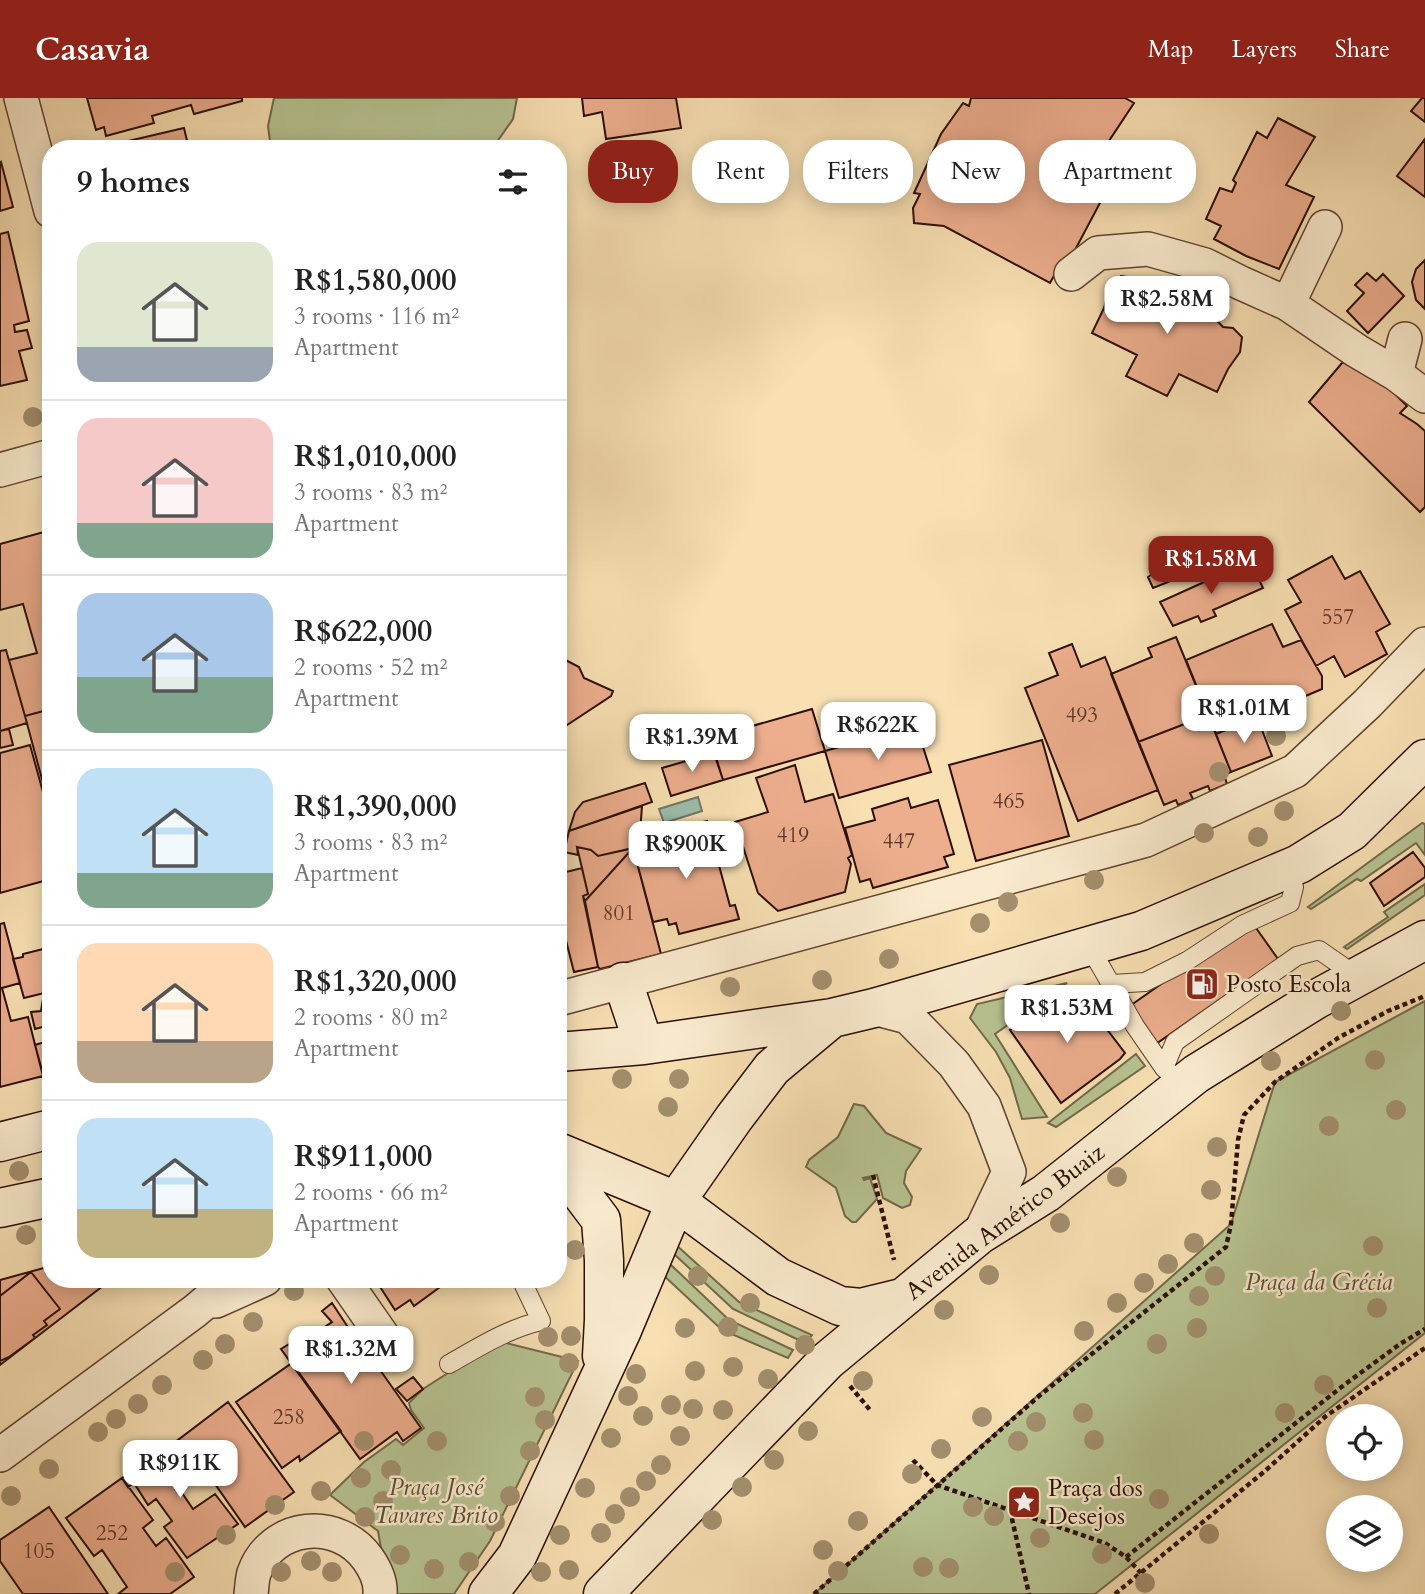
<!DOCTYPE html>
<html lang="en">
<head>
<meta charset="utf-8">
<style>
  :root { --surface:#fff; --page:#f2f2f2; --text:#222; --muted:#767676; --line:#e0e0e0; --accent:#8f2418 }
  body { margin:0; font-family:Cardo,serif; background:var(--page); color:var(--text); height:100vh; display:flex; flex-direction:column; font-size:26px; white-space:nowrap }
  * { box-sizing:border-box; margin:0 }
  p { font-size:23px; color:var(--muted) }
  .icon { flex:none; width:38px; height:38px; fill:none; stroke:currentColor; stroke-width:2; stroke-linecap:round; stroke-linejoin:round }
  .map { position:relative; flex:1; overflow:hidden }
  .panel { position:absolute; left:42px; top:42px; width:525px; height:1148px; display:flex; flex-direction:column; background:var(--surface); border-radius:28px; box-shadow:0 4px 18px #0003 }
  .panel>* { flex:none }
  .top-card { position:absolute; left:588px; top:42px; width:665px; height:63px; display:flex; gap:14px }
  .controls { position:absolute; left:1326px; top:1306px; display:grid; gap:14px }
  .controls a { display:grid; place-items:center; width:77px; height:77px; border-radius:50%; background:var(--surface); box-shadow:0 4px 18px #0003; font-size:35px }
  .price { position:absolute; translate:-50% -60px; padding:0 16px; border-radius:14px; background:#fff; color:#222; font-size:23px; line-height:46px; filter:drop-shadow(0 2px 4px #0008) }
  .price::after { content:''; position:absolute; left:50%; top:42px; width:21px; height:16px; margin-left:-10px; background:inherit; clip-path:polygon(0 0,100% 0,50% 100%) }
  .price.on { background:var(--accent); color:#fff }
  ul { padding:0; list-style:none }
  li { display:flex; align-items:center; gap:21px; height:175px; padding:0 35px }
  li+li { border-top:2px solid var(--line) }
  li span { display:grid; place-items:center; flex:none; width:196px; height:140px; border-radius:21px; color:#555 }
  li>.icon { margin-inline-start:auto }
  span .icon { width:84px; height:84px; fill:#fffc; stroke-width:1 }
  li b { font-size:30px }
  h2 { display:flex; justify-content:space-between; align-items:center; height:84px; padding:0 35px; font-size:30px }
  .pill { padding:0 24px; border-radius:28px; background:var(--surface); box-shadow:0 4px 18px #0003; font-size:24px; line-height:63px }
  .pill.on { background:var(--accent); color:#fff }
  header { display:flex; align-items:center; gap:42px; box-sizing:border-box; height:98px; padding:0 35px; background:var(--accent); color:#fff }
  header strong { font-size:33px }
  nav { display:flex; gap:38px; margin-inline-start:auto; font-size:24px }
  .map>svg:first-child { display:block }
  .green { fill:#b7c391; stroke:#72684a; stroke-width:2 }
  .water { fill:#9dbdab; stroke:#707768; stroke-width:2 }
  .building { fill:#edae8e; stroke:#2c0e04; stroke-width:2 }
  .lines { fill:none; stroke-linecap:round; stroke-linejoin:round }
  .service-casing { stroke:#5f4230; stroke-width:20 }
  .minor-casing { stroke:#5f4230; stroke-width:36 }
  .secondary-casing { stroke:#2c0e04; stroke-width:41 }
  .path { stroke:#2c0e04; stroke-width:4.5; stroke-dasharray:5 3.5; stroke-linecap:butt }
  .service { stroke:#faebce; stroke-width:18 }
  .minor { stroke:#faebce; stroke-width:33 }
  .secondary { stroke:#faebce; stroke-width:38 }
  .tree { fill:#a38f6e }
  .labels { text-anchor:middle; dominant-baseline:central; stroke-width:5; stroke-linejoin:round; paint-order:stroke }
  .number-label { font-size:21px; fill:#5c3626 }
  .poi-label { font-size:24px; fill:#2c0e04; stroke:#faebce; text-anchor:start }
  .street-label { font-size:24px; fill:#2c0e04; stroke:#faebce }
  .park-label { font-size:24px; font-style:italic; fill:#5d4d35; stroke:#faebce }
</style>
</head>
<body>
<header>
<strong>Casavia</strong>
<nav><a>Map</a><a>Layers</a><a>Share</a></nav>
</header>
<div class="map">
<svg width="1425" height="1496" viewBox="0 0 1425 1496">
  <rect width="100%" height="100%" fill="#f8e0b3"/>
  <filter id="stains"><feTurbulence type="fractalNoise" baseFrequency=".00286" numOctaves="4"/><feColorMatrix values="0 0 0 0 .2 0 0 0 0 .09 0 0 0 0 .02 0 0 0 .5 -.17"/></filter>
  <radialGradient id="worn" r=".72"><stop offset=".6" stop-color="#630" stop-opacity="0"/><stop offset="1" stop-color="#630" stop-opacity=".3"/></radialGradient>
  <path class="green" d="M274 0H517L513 21 492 51H271L268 28Z
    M1422 725 1425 726V757L1416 745 1361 783 1357 781 1311 811 1308 809Z
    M1425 786V797L1347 851 1344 849 1388 819 1384 814Z
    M1067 885 995 936 1047 1019 1022 1021 1010 980 996 954 970 920 977 906Z
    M1425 903V1235L1095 1496H814L1231 1126 1275 984Z
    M1136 956 1145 968 1056 1029 1048 1025Z
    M854 1006 864 1008 886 1035 921 1051 906 1073 904 1085 912 1099 910 1107 902 1110 883 1100 877 1077 863 1080 864 1082 870 1080 877 1101 856 1124H852L845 1118 836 1090 806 1069 809 1062 838 1039Z
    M674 1145 739 1204 812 1237 805 1245 733 1211 673 1155Z
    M670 1166 729 1222 793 1252 788 1260 722 1232 660 1174Z
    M498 1243 578 1263 490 1443 454 1496H389L378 1433 330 1397 364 1364 396 1341 403 1347 424 1330 411 1312 409 1305 423 1291Z"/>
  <path class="water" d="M698 699 702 713 664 725 659 711Z"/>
  <path class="building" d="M87 0H242V3L194 16 191 7 152 18 154 25 106 38 104 29 96 32Z
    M582 0H676L681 30 606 41 602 14 584 18Z
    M971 0H1125L1134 5 1105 49 1111 67 1103 83 1110 86 1066 169 1061 165 1050 185 944 128 914 125 913 110 920 96 914 95 941 36 963 5 969 8Z
    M1422 0H1425V24L1411 13Z
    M1278 20 1315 39 1286 87 1314 99 1279 171 1246 158 1214 141 1221 128 1206 121 1220 90 1232 94 1236 85 1233 82 1257 34 1267 40Z
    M184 30 189 51H94Z
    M1425 41V99L1397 78Z
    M1 64 13 109 0 113V65Z
    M8 134 29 223 14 227 15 234 27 232 32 250 19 253 27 282 0 288V136Z
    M1425 162V211L1416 202 1412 184 1416 171Z
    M1367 175 1376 183 1383 176 1404 198 1368 235 1347 213 1364 195 1355 187Z
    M1121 178 1133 180 1140 186 1184 195 1203 208 1223 229 1233 230 1242 239 1240 254 1228 271 1217 294 1179 276 1167 298 1126 278 1137 257 1092 235 1104 210 1109 192Z
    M1360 261 1407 308 1400 315 1417 326 1425 333V409L1420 414 1309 304 1342 265Z
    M51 432V611L25 618 9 562 37 555 23 506 0 512V446Z
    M1332 458 1345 481 1360 473 1390 526 1376 534 1387 556 1345 579 1334 558 1316 568 1285 512 1301 504 1288 482Z
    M1177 459 1186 477 1153 490 1148 479Z
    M1252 467 1263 490 1213 512 1216 518 1201 524 1198 518 1173 528 1160 504 1202 485Z
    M1272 526 1283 549 1301 542 1322 578V591L1216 636 1186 562Z
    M1176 539 1208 617 1138 644 1111 576 1152 559 1148 550Z
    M1072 546 1081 569 1105 559 1158 692 1078 723 1025 590 1058 577 1049 555Z
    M6 552 27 625 0 633V553Z
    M558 558 579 569 584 580 613 593 611 598 558 633Z
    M51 611V699L47 700 25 618Z
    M812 611 825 653 723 682 710 640Z
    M1208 617 1231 674 1224 677 1227 686 1210 693 1208 688 1190 695 1193 701 1178 707 1176 702 1164 707 1138 644Z
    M1257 619 1272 658 1231 674 1216 636Z
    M916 627 931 674 839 700 825 653Z
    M9 631 13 647 0 650V633Z
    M1042 642 1069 738 976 763 949 667Z
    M30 647 51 723V781L0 795V655Z
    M714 655 723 682 671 698 662 670Z
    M795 667 805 704 833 696 852 757 848 760 851 766 845 794 778 813 758 795 735 724 768 714 756 680Z
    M645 685 652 704 569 733 575 714 583 704Z
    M908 700 911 710 938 702 954 756 944 759 948 769 873 790 870 781 860 784 845 730 875 722 872 711Z
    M642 708 639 749 598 758 591 752 577 749 578 757 564 754 569 733Z
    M707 723 730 808 735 807 739 821 679 836 676 825 669 827 667 821 653 824 636 761 663 754 658 736Z
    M577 749 591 752 598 758 633 750 585 803 583 798 588 796Z
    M635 749 636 761 661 856 600 871 598 869 585 803 633 750Z
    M1413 754 1425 770V779L1384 808 1370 785Z
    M582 770 588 796 583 798 598 869 574 874 558 811V776Z
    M1251 823 1278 861 1153 948 1127 910Z
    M4 825 20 885 2 890 11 923 28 919 43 978 0 989V826Z
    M51 849V933L46 928 35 931 31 914 41 913 44 895 24 900 13 861 23 859V856Z
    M1071 890 1090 917H1096L1125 955 1120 961 1061 1005 1010 932Z
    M51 942V986L46 987 35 947Z
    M51 1168V1181H112L0 1267V1182Z
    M31 1174 60 1211 44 1223 47 1227 33 1237 35 1240 9 1259 0 1263V1198Z
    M375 1181H451L414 1208 410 1202 395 1212Z
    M332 1205 359 1246 373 1262 421 1330 403 1343 397 1334 360 1361 281 1251 291 1245 296 1249 309 1241 306 1234 312 1230 317 1234 332 1224 322 1213Z
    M375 1234 388 1253 373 1262 359 1246Z
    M292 1265 341 1333 300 1363 299 1358 282 1370 236 1304Z
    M413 1279 423 1291 407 1303 396 1291Z
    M228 1304 294 1394 245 1429 201 1366 197 1369 178 1342Z
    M178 1342 197 1369 176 1386 193 1411 215 1396 238 1426 187 1460 164 1429 172 1423 156 1401 148 1407 134 1385 128 1389 122 1380Z
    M122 1380 153 1422 143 1430 156 1448 166 1440 194 1479 170 1496H118L127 1489 102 1452 94 1458 66 1420Z
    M49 1409 108 1496H23L0 1463V1442Z"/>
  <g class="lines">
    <g class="service-casing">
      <path id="service" d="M1089 848 1135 928 1164 970 1170 975
        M1112 886 1145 884 1187 863 1242 827 1290 805 1294 789 1289 771
        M1164 970 1175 944 1297 858 1319 852 1358 879
        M449 1266C479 1249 507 1231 541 1223L521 1181"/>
    </g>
    <g class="minor-casing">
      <path id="minor" d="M21 0 51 113
        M1071 176 1098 155 1148 151 1205 167 1241 185 1288 206 1357 253 1396 276 1425 298
        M1288 206 1325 129
        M1396 276 1405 241
        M0 372 51 358
        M558 901 1146 742 1295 673 1367 606 1425 546
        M874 910 908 919 954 966 984 1008 1009 1074 979 1137
        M343 1181 384 1240
        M216 1203 265 1181
        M0 1357 195 1213 233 1181
        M251 1496C252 1489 252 1481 254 1475 272 1425 338 1419 368 1461 375 1471 381 1484 380 1496"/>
    </g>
    <g class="secondary-casing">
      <path id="secondary" d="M623 884 644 947
        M558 954 644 947 832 920 874 910 1141 833 1299 766 1352 733 1425 661
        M0 1044 51 1031
        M558 1054 676 1103 778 1179 840 1208 861 1210 902 1200
        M558 1065 601 1122 604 1162V1222L602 1258
        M0 1110 51 1099
        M488 1496 517 1458 622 1232 676 1103 734 1020 772 970 832 920
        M603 1496 827 1263 979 1137 1046 1095 1196 976 1315 902 1425 842"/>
    </g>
    <path class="path" d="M873 1077 894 1162
      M850 1288 870 1312
      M913 1362 937 1387 1105 1445 1126 1459 1141 1475
      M1010 1412 1029 1496
      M1126 1459 1344 1287 1400 1246 1425 1231
      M814 1496 1039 1298 1226 1149 1231 1126 1238 1042 1244 1017 1275 984 1338 940 1388 913 1425 898
      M1115 1496 1265 1373 1326 1318 1425 1250"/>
    <use href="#service" class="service"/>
    <use href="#minor" class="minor"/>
    <use href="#secondary" class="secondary"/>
  </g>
  <g class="tree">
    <circle cx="33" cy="319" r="10"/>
    <circle cx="1276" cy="638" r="10"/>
    <circle cx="1219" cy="674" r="10"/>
    <circle cx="1284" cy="713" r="10"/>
    <circle cx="1204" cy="735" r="10"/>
    <circle cx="1258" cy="739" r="10"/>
    <circle cx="1094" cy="782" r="10"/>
    <circle cx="1008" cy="804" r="10"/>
    <circle cx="980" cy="825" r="10"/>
    <circle cx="889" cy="861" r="10"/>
    <circle cx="822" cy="882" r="10"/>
    <circle cx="730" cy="889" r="10"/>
    <circle cx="1341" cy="913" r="10"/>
    <circle cx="1375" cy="962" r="10"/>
    <circle cx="1271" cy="963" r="10"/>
    <circle cx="622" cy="981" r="10"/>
    <circle cx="679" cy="981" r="10"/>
    <circle cx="668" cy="1009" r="10"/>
    <circle cx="1396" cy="1012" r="10"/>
    <circle cx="1329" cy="1028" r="10"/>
    <circle cx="1217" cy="1049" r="10"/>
    <circle cx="19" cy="1073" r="10"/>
    <circle cx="1117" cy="1079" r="10"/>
    <circle cx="1211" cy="1092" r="10"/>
    <circle cx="1060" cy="1125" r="10"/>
    <circle cx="26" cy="1137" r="10"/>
    <circle cx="1194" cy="1145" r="10"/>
    <circle cx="1373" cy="1148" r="10"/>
    <circle cx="575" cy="1152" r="10"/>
    <circle cx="1168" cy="1166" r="10"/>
    <circle cx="989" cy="1177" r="10"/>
    <circle cx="698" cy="1178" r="10"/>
    <circle cx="1215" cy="1178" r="10"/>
    <circle cx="1144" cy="1185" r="10"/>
    <circle cx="294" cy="1193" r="10"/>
    <circle cx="1199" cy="1198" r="10"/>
    <circle cx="750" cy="1205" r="10"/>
    <circle cx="1117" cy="1205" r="10"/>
    <circle cx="1377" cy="1210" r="10"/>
    <circle cx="944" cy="1212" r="10"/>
    <circle cx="253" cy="1224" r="10"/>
    <circle cx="728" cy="1229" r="10"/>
    <circle cx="685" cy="1230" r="10"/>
    <circle cx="1197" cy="1230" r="10"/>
    <circle cx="1084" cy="1233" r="10"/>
    <circle cx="571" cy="1238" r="10"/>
    <circle cx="548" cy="1239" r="10"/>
    <circle cx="225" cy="1246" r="10"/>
    <circle cx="1157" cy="1246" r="10"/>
    <circle cx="805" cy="1247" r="10"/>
    <circle cx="203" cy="1262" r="10"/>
    <circle cx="569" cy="1265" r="10"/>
    <circle cx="733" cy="1269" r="10"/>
    <circle cx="695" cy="1273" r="10"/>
    <circle cx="636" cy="1276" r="10"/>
    <circle cx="768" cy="1281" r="10"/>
    <circle cx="863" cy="1283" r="10"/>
    <circle cx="162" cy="1287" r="10"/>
    <circle cx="1324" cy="1287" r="10"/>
    <circle cx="628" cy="1298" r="10"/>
    <circle cx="535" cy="1299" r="10"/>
    <circle cx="138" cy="1306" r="10"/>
    <circle cx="671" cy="1307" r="10"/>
    <circle cx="693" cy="1311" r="10"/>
    <circle cx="723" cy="1312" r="10"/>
    <circle cx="1083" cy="1315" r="10"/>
    <circle cx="1285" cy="1315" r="10"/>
    <circle cx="643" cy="1318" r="10"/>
    <circle cx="982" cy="1319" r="10"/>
    <circle cx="116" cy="1321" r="10"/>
    <circle cx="545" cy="1322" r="10"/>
    <circle cx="1036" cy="1324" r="10"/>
    <circle cx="808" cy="1333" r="10"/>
    <circle cx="98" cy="1334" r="10"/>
    <circle cx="680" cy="1338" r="10"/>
    <circle cx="611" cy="1340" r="10"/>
    <circle cx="1094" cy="1342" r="10"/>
    <circle cx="364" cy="1343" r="10"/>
    <circle cx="437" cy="1343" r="10"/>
    <circle cx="1018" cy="1343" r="10"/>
    <circle cx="941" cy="1351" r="10"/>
    <circle cx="530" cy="1353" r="10"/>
    <circle cx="774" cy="1362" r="10"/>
    <circle cx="661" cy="1367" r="10"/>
    <circle cx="49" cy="1371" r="10"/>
    <circle cx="391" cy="1372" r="10"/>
    <circle cx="912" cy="1376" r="10"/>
    <circle cx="361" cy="1380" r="10"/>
    <circle cx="646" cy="1383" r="10"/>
    <circle cx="742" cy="1389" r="10"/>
    <circle cx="585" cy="1390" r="10"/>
    <circle cx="321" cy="1393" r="10"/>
    <circle cx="11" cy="1398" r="10"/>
    <circle cx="510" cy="1398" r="10"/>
    <circle cx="630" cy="1399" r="10"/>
    <circle cx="1159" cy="1401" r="10"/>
    <circle cx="383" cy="1403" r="10"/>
    <circle cx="275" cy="1407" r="10"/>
    <circle cx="973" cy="1409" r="10"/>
    <circle cx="615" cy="1416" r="10"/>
    <circle cx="994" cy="1418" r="10"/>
    <circle cx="365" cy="1419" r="10"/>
    <circle cx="712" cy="1422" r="10"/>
    <circle cx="858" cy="1423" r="10"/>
    <circle cx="495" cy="1424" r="10"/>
    <circle cx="601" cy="1435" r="10"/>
    <circle cx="1209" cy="1436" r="10"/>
    <circle cx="226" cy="1437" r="10"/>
    <circle cx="560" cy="1437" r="10"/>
    <circle cx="1040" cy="1440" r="10"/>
    <circle cx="823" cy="1452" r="10"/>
    <circle cx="1102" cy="1456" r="10"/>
    <circle cx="400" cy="1457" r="10"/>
    <circle cx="311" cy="1463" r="10"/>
    <circle cx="469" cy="1464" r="10"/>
    <circle cx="923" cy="1469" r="10"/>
    <circle cx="949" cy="1470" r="10"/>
    <circle cx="434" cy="1471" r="10"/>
    <circle cx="569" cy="1472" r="10"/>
    <circle cx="838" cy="1473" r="10"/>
    <circle cx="175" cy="1474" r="10"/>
    <circle cx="281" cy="1474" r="10"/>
    <circle cx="332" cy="1474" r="10"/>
    <circle cx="541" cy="1474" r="10"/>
    <circle cx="1145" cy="1485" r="10"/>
  </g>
  <defs>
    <g id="fuel-square" transform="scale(1.75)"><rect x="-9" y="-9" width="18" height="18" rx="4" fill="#8f2418" stroke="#faebce"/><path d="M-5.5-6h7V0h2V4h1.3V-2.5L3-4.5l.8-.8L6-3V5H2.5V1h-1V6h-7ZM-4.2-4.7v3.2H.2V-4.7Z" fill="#fff"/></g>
    <g id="sight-square" transform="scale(1.75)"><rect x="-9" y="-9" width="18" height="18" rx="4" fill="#8f2418" stroke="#faebce"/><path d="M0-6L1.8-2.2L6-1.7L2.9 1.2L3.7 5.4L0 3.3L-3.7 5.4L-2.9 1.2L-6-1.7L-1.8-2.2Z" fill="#fff"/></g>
  </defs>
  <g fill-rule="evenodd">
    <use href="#fuel-square" x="1202" y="886"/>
    <use href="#sight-square" x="1024" y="1404"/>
  </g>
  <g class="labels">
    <g class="number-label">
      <text x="1338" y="519">557</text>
      <text x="1082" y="617">493</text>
      <text x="1009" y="703">465</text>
      <text x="793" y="737">419</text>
      <text x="899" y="743">447</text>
      <text x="619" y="815">801</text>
      <text x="289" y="1319">258</text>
      <text x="112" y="1435">252</text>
      <text x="39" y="1453">105</text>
    </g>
    <g class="poi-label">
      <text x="1226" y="886">Posto Escola</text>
      <text x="1048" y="1390">Praça dos<tspan x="1048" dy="28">Desejos</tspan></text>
    </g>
    <g class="street-label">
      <text transform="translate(1005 1124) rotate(-37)">Avenida Américo Buaiz</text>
    </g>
    <g class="park-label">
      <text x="1319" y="1184">Praça da Grécia</text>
      <text x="436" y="1389">Praça José<tspan x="436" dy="28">Tavares Brito</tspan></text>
    </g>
  </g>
  <rect width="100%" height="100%" filter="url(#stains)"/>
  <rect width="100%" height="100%" fill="url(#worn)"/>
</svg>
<div class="controls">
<a><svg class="icon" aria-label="locate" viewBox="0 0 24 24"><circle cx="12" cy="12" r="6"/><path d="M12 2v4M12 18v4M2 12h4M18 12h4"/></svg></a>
<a><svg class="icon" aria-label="layers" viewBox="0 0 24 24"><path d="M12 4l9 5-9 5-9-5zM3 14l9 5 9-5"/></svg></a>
</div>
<b class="price" style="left:1167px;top:238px">R$2.58M</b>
<b class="price on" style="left:1211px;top:498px">R$1.58M</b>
<b class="price" style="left:1244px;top:647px">R$1.01M</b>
<b class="price" style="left:878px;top:664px">R$622K</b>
<b class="price" style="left:692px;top:676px">R$1.39M</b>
<b class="price" style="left:686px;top:783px">R$900K</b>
<b class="price" style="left:1067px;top:947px">R$1.53M</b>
<b class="price" style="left:351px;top:1288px">R$1.32M</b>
<b class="price" style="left:180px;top:1402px">R$911K</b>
<div class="top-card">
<a class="pill on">Buy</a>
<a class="pill">Rent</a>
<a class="pill">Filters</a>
<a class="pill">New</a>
<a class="pill">Apartment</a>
</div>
<section class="panel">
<h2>9 homes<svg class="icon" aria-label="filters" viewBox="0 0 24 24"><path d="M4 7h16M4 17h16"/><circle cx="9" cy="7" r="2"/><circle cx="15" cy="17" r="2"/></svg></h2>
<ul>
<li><span style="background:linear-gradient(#dfe7d0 75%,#9aa5b1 0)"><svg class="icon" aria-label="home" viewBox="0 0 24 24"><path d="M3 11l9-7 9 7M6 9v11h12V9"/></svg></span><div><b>R$1,580,000</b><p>3 rooms · 116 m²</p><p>Apartment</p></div></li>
<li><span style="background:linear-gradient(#f6c9c9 75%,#7fa58c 0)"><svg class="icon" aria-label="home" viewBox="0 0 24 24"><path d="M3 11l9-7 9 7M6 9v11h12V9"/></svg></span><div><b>R$1,010,000</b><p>3 rooms · 83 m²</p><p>Apartment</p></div></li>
<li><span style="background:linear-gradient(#a9c7e8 60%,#7fa58c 0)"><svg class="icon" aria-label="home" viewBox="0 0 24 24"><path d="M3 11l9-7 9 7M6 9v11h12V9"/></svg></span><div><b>R$622,000</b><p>2 rooms · 52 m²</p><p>Apartment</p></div></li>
<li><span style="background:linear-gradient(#bfe0f5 75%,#7fa58c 0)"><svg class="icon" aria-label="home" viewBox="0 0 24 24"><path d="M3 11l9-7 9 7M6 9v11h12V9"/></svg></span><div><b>R$1,390,000</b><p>3 rooms · 83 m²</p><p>Apartment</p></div></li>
<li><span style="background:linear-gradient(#ffd9b3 70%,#b9a48a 0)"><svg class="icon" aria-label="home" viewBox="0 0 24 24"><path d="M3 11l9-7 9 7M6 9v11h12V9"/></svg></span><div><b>R$1,320,000</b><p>2 rooms · 80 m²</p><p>Apartment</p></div></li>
<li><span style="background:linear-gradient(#bfe0f5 65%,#c2b280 0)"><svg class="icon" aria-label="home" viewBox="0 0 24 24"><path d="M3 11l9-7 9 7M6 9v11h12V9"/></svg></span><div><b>R$911,000</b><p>2 rooms · 66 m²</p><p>Apartment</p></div></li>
</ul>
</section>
</div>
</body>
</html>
